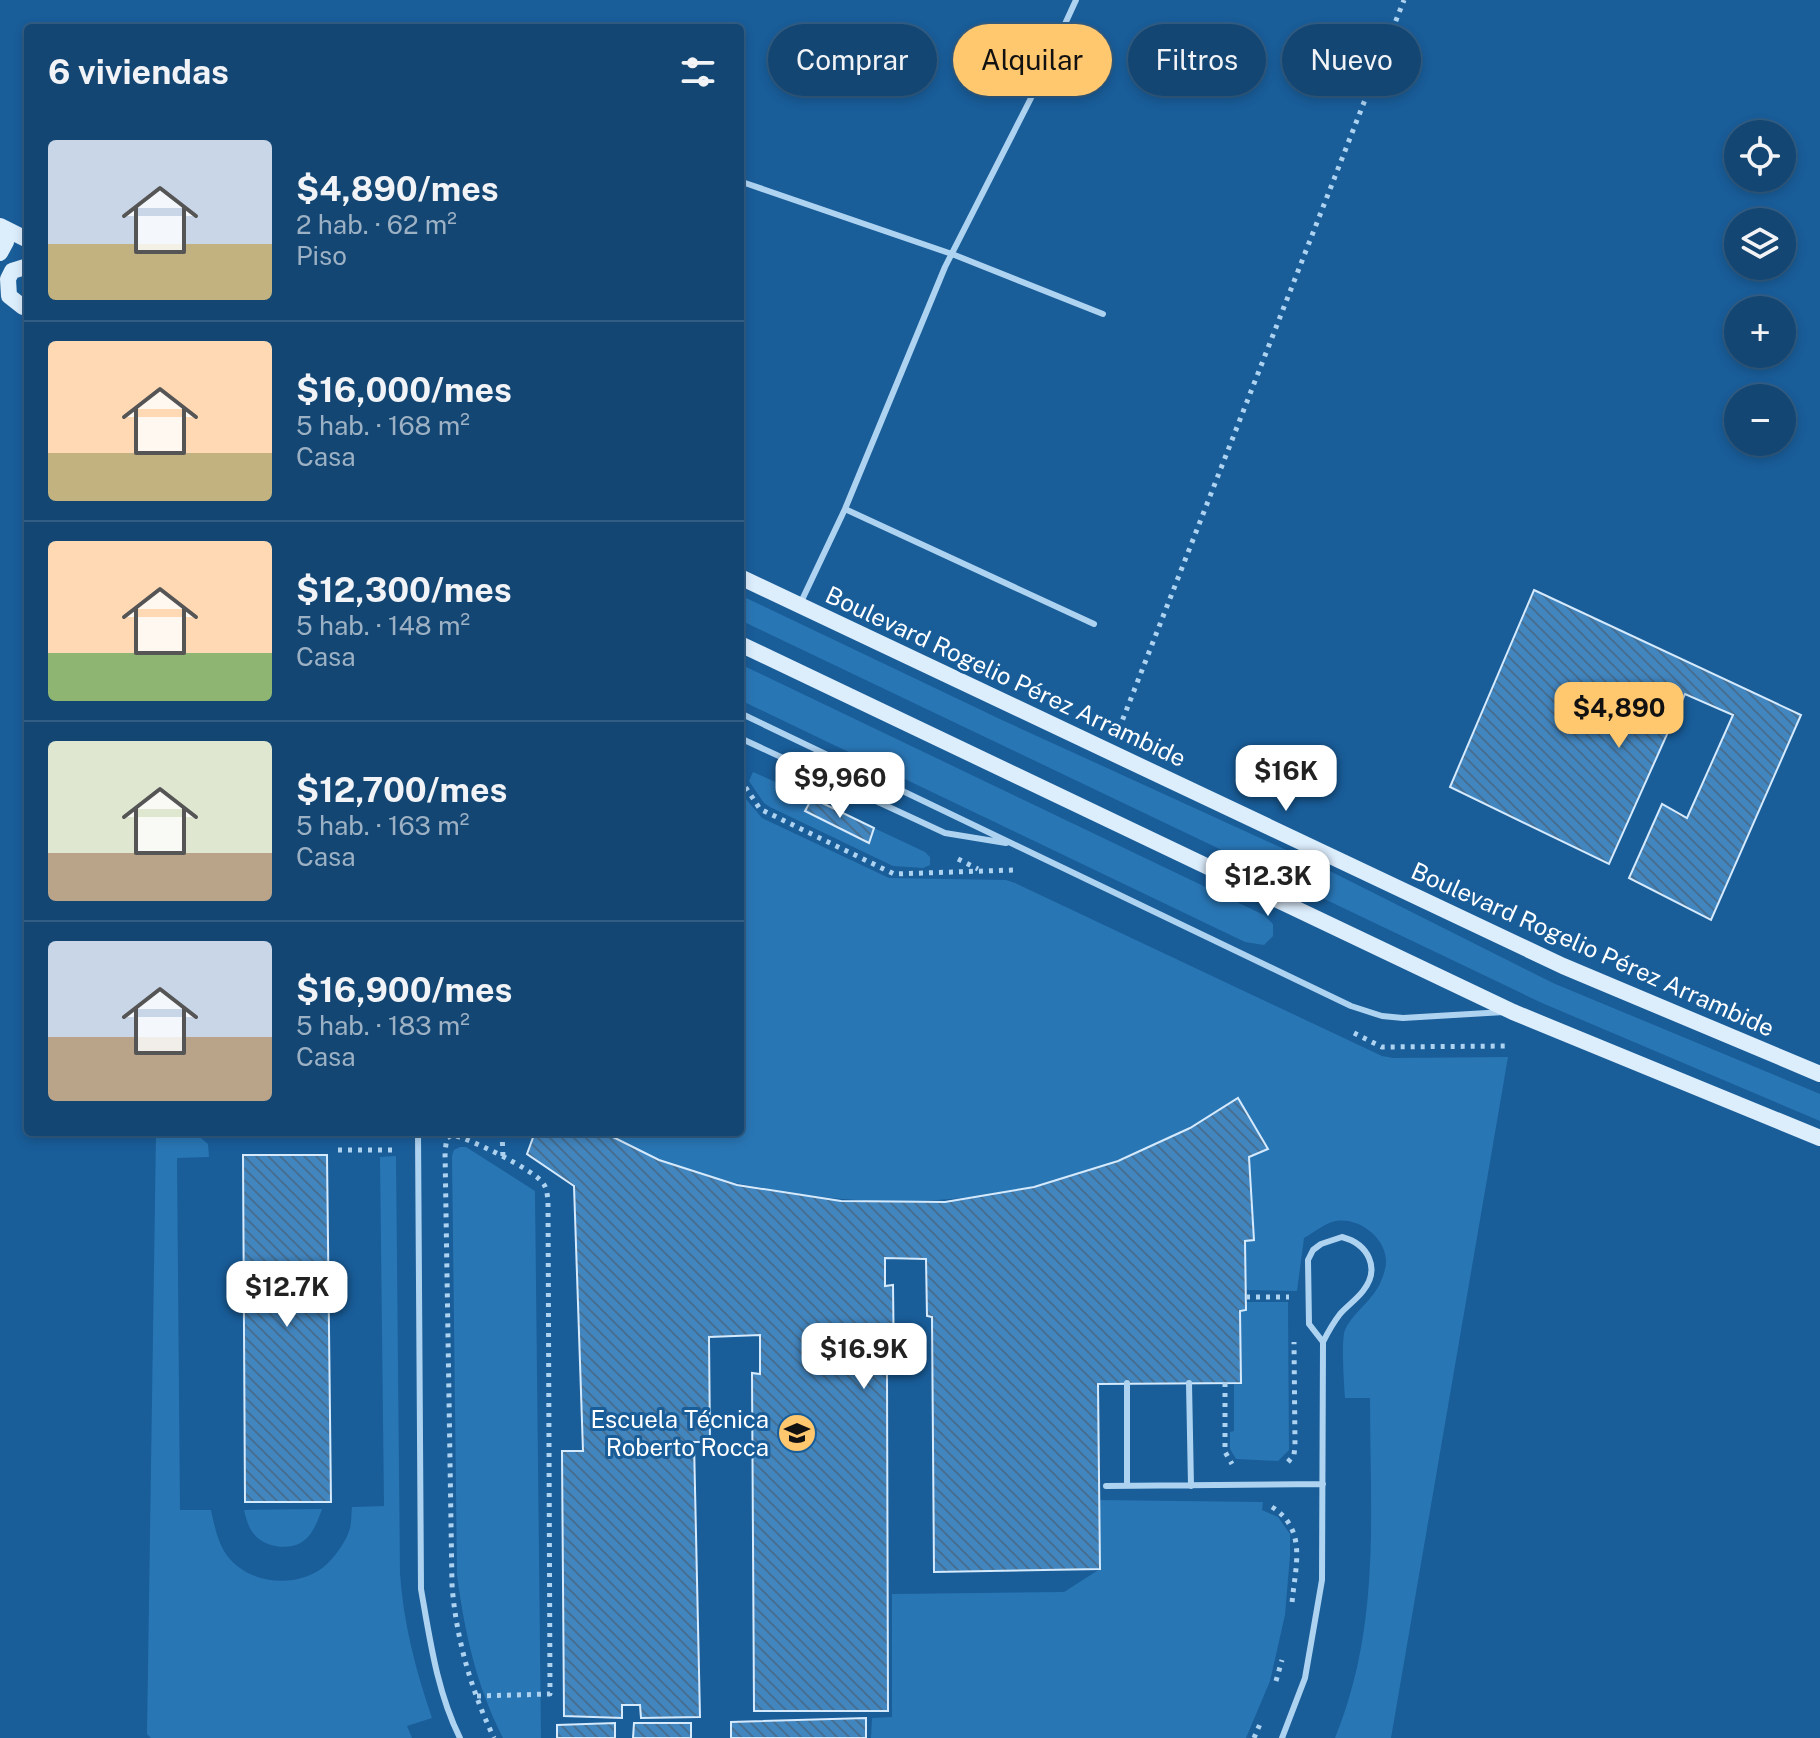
<!DOCTYPE html>
<html lang="es">
<head>
<meta charset="utf-8">
<style>
  :root { --surface:#134673; --page:#1c4d78; --text:#f1f3f6; --muted:#9db1c4; --line:#325e85; --accent:#ffc76e }
  body { margin:0; font-family:"Public Sans",sans-serif; background:var(--page); color:var(--text); height:100vh; display:flex; flex-direction:column; font-size:30px; white-space:nowrap }
  * { box-sizing:border-box; margin:0 }
  p { font-size:26px; color:var(--muted) }
  .icon { flex:none; width:44px; height:44px; fill:none; stroke:currentColor; stroke-width:2; stroke-linecap:round; stroke-linejoin:round }
  .map { position:relative; flex:1; overflow:hidden }
  .panel { position:absolute; left:24px; top:24px; width:720px; height:1112px; display:flex; flex-direction:column; background:var(--surface); border-radius:8px; box-shadow:0 4px 12px #0003,0 0 0 2px var(--line) }
  .panel>* { flex:none }
  .banner { position:absolute; left:768px; top:24px; width:760px; height:72px; display:flex; gap:16px }
  .controls { position:absolute; left:1724px; top:120px; display:grid; gap:16px }
  .controls a { display:grid; place-items:center; width:72px; height:72px; border-radius:50%; background:var(--surface); box-shadow:0 4px 12px #0003,0 0 0 2px var(--line); font-size:40px }
  .price { position:absolute; translate:-50% -68px; padding:0 18px; border-radius:16px; background:#fff; color:#222; font-size:26px; line-height:52px; filter:drop-shadow(0 2px 4px #0008) }
  .price::after { content:''; position:absolute; left:50%; top:48px; width:24px; height:18px; margin-left:-12px; background:inherit; clip-path:polygon(0 0,100% 0,50% 100%) }
  .price.on { background:var(--accent); color:#111 }
  ul { padding:0; list-style:none }
  li { display:flex; align-items:center; gap:24px; height:200px; padding:0 24px }
  li+li { border-top:2px solid var(--line) }
  li span { display:grid; place-items:center; flex:none; width:224px; height:160px; border-radius:8px; color:#555 }
  li>.icon { margin-inline-start:auto }
  span .icon { width:96px; height:96px; fill:#fffc; stroke-width:1 }
  li b { font-size:34px }
  h2 { display:flex; justify-content:space-between; align-items:center; height:96px; padding:0 24px; font-size:34px }
  .tag { padding:0 28px; border-radius:36px; background:var(--surface); box-shadow:0 4px 12px #0003,0 0 0 2px var(--line); font-size:28px; line-height:72px }
  .tag.on { background:var(--accent); color:#111 }
  .map>svg:first-child { display:block }
  .green { fill:#2976b5 }
  .building { fill:url(#building-back-hatch); stroke:#d5eafc; stroke-width:2 }
  .lines { fill:none; stroke-linecap:round; stroke-linejoin:round }
  .path { stroke:#aed3f1; stroke-width:5; stroke-dasharray:4 6; stroke-linecap:butt }
  .lane { stroke:#aed3f1; stroke-width:6 }
  .secondary { stroke:#dcedfc; stroke-width:16 }
  .labels { text-anchor:middle; dominant-baseline:central; stroke-width:6; stroke-linejoin:round; paint-order:stroke }
  .street-label { font-size:24px; fill:#fff; stroke:#195d99 }
  .poi-label { font-size:24px; fill:#fff; stroke:#195d99; text-anchor:end }
</style>
</head>
<body>
<div class="map">
<svg width="1820" height="1738" viewBox="0 0 1820 1738">
  <defs>
    <pattern id="building-back-hatch" width="6" height="6" patternUnits="userSpaceOnUse" patternTransform="scale(2)"><rect width="6" height="6" fill="#4286c0"/><path d="M-1 5l2 2M0 0l6 6M5-1l2 2" fill="none" stroke="#466f92"/></pattern>
  </defs>
  <rect width="100%" height="100%" fill="#195d99"/>
  <path class="green" d="M740 595 1002 720 1306 859 1553 983 1820 1094V1121L1542 1003 740 620Z
    M740 664 1264 915 1273 924V936L1264 945 1245 942 740 700Z
    M753 772 812 798 806 812 868 843 874 828 925 852 930 857V865L923 868 893 866 770 807 764 803 749 781Z
    M740 792 762 818 889 878 1006 880 1015 883 1382 1056 1393 1058 1508 1057 1391 1738H1335C1381 1625 1370 1516 1370 1398H1345C1344 1385 1341 1339 1345 1330 1355 1308 1378 1300 1385 1269 1392 1243 1362 1217 1336 1221 1325 1223 1313 1233 1304 1238L1297 1291 1246 1290 1245 1241 1254 1240 1249 1157 1267 1148 1239 1099C1094 1187 954 1219 786 1192 743 1185 698 1177 657 1159 639 1151 621 1141 603 1132H740Z
    M156 1132 195 1133 208 1144 209 1157 177 1158 180 1510H211C214 1524 217 1539 224 1551 243 1582 288 1589 318 1571 330 1564 345 1544 349 1531 352 1524 351 1514 352 1507L384 1506 380 1157 396 1156 400 1573C403 1622 416 1671 432 1718L407 1726 412 1738H151L147 1734Z
    M460 1147H466L535 1191 541 1738H503C476 1685 465 1634 457 1575L452 1156 454 1150Z
    M1246 1302H1288L1289 1450 1278 1461 1236 1459 1230 1449V1432L1234 1431V1383H1241L1240 1311 1246 1310Z
    M1098 1500 1263 1502 1262 1510 1278 1517 1290 1534V1556L1285 1615 1270 1681 1246 1738H871L872 1718 892 1717V1594L1064 1592 1100 1569Z
    M322 1509C318 1520 313 1535 302 1542 288 1551 264 1547 254 1534 248 1527 246 1518 244 1510Z"/>
  <path class="building" d="M1534 590 1801 715 1711 920 1629 878 1662 804 1687 818 1733 715 1685 694 1609 864 1450 787Z
    M812 798 874 828 869 843 805 811Z
    M1238 1098 1268 1149 1249 1157 1254 1240 1245 1241 1246 1310 1240 1311 1241 1383 1098 1384 1100 1569 934 1572 932 1317 927 1316 926 1259 885 1258V1286L893 1285 894 1370H887L888 1711H754L752 1373 760 1374V1335L709 1337 710 1442H694L700 1717 641 1718 640 1705H622V1718L564 1716 562 1451H583L574 1186 527 1154 535 1132H603L659 1160 737 1185 841 1201 945 1202 1034 1187 1118 1161 1190 1128Z
    M243 1155H327L331 1502H245Z
    M866 1718V1738H731V1722Z
    M615 1723V1738H557V1725Z
    M634 1723H691V1738H633Z"/>
  <g class="lines">
    <path class="path" d="M1119 729 1404 0
      M740 779 760 809 894 874 1013 870
      M958 859 978 869
      M1354 1033 1382 1047 1509 1046
      M502 1132 503 1157
      M338 1150H398
      M1246 1297H1289
      M1225 1383V1452L1232 1464
      M1288 1462 1294 1455 1295 1446 1294 1342
      M1272 1507C1308 1530 1295 1567 1292 1603
      M1276 1681 1282 1660
      M477 1696 550 1694 548 1200C547 1194 547 1187 542 1182 532 1169 469 1138 452 1135L447 1138 445 1151 452 1585C456 1638 471 1690 494 1738
      M1254 1738 1260 1724"/>
    <path class="lane" d="M745 183 952 254 1103 314
      M845 509 1094 624
      M801 602 845 509 945 267 1030 100 1076 0
      M740 713 1351 1006 1382 1016 1403 1018 1504 1012
      M740 738 945 833 1006 843
      M418 1132 421 1589C430 1640 437 1692 460 1738
      M1342 1237C1368 1244 1381 1268 1363 1291 1356 1300 1347 1306 1340 1314 1333 1323 1328 1332 1323 1342L1309 1324 1308 1260 1313 1250 1321 1244Z
      M1127 1383V1486
      M1189 1383 1191 1486
      M1106 1486 1323 1484
      M1282 1738 1305 1678 1322 1580 1323 1342"/>
    <path class="secondary" d="M0 226 28 240
      M0 253 6 242 1 227
      M23 307 9 296 8 279 12 271 28 266
      M740 577 1563 966 1820 1074
      M740 644 1513 1012 1820 1138"/>
  </g>
  <defs>
    <g id="school-disc" transform="scale(2)"><circle r="9.5" fill="#ffc76e" stroke="#195d99"/><path d="M0-5L7-2L0 1L-7-2ZM-4 1L0 2.5L4 1V4Q0 6-4 4Z" fill="#111"/></g>
  </defs>
  <g fill-rule="evenodd">
    <use href="#school-disc" x="797" y="1433"/>
  </g>
  <g class="labels">
    <g class="street-label">
      <text transform="translate(1006 676) rotate(25)">Boulevard Rogelio Pérez Arrambide</text>
      <text transform="translate(1593 949) rotate(24)">Boulevard Rogelio Pérez Arrambide</text>
    </g>
    <g class="poi-label">
      <text x="769" y="1419">Escuela Técnica<tspan x="769" dy="28">Roberto Rocca</tspan></text>
    </g>
  </g>
</svg>
<div class="controls">
<a><svg class="icon" aria-label="locate" viewBox="0 0 24 24"><circle cx="12" cy="12" r="6"/><path d="M12 2v4M12 18v4M2 12h4M18 12h4"/></svg></a>
<a><svg class="icon" aria-label="layers" viewBox="0 0 24 24"><path d="M12 4l9 5-9 5-9-5zM3 14l9 5 9-5"/></svg></a>
<a>+</a>
<a>−</a>
</div>
<b class="price on" style="left:1619px;top:750px">$4,890</b>
<b class="price" style="left:1286px;top:813px">$16K</b>
<b class="price" style="left:840px;top:820px">$9,960</b>
<b class="price" style="left:1268px;top:918px">$12.3K</b>
<b class="price" style="left:287px;top:1329px">$12.7K</b>
<b class="price" style="left:864px;top:1391px">$16.9K</b>
<div class="banner">
<a class="tag">Comprar</a>
<a class="tag on">Alquilar</a>
<a class="tag">Filtros</a>
<a class="tag">Nuevo</a>
</div>
<section class="panel">
<h2>6 viviendas<svg class="icon" aria-label="filters" viewBox="0 0 24 24"><path d="M4 7h16M4 17h16"/><circle cx="9" cy="7" r="2"/><circle cx="15" cy="17" r="2"/></svg></h2>
<ul>
<li><span style="background:linear-gradient(#c9d6e8 65%,#c2b280 0)"><svg class="icon" aria-label="home" viewBox="0 0 24 24"><path d="M3 11l9-7 9 7M6 9v11h12V9"/></svg></span><div><b>$4,890/mes</b><p>2 hab. · 62 m²</p><p>Piso</p></div></li>
<li><span style="background:linear-gradient(#ffd9b3 70%,#c2b280 0)"><svg class="icon" aria-label="home" viewBox="0 0 24 24"><path d="M3 11l9-7 9 7M6 9v11h12V9"/></svg></span><div><b>$16,000/mes</b><p>5 hab. · 168 m²</p><p>Casa</p></div></li>
<li><span style="background:linear-gradient(#ffd9b3 70%,#8fb573 0)"><svg class="icon" aria-label="home" viewBox="0 0 24 24"><path d="M3 11l9-7 9 7M6 9v11h12V9"/></svg></span><div><b>$12,300/mes</b><p>5 hab. · 148 m²</p><p>Casa</p></div></li>
<li><span style="background:linear-gradient(#dfe7d0 70%,#b9a48a 0)"><svg class="icon" aria-label="home" viewBox="0 0 24 24"><path d="M3 11l9-7 9 7M6 9v11h12V9"/></svg></span><div><b>$12,700/mes</b><p>5 hab. · 163 m²</p><p>Casa</p></div></li>
<li><span style="background:linear-gradient(#c9d6e8 60%,#b9a48a 0)"><svg class="icon" aria-label="home" viewBox="0 0 24 24"><path d="M3 11l9-7 9 7M6 9v11h12V9"/></svg></span><div><b>$16,900/mes</b><p>5 hab. · 183 m²</p><p>Casa</p></div></li>
</ul>
</section>
</div>
</body>
</html>
